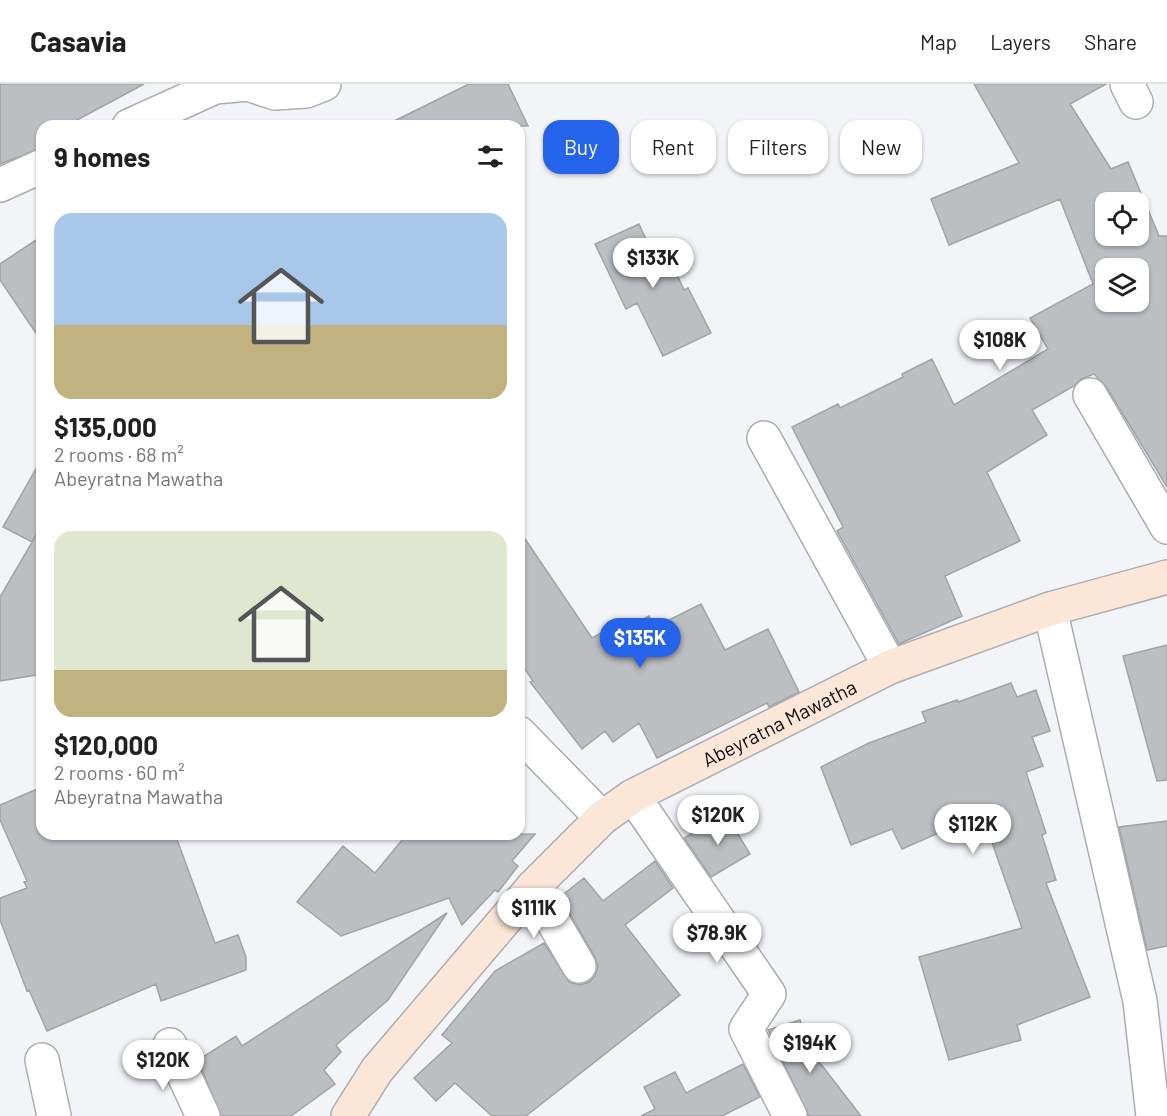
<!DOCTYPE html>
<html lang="en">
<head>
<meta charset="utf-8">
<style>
  :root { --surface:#fff; --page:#f2f2f2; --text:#202124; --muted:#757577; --line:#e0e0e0; --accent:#2563eb }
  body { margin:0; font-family:Barlow,sans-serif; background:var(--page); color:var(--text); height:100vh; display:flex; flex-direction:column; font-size:22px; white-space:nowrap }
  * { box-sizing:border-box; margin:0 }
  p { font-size:20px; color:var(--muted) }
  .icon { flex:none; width:33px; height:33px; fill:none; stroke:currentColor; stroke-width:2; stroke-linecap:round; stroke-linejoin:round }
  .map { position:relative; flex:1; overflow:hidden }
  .side { position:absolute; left:36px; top:36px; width:489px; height:720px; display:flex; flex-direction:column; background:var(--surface); border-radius:18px; box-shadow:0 2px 4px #0004 }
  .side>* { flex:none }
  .guide { position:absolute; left:543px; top:36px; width:534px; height:54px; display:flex; gap:12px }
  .controls { position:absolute; left:1095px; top:108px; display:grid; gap:12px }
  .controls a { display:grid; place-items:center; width:54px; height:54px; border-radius:12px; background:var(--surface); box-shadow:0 2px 4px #0004; font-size:30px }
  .price { position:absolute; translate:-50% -51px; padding:0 14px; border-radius:21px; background:#fff; color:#222; font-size:20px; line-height:39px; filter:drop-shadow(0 2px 3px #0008) }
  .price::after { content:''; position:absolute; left:50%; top:36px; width:18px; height:14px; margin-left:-9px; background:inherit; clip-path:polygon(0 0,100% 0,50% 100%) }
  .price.active { background:var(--accent); color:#fff }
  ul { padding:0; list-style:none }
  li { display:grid; align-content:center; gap:12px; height:318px; padding:0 18px }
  li span { display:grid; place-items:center; height:186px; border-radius:18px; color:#555 }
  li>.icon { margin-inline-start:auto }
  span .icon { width:108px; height:108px; fill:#fffc; stroke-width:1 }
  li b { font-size:26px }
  h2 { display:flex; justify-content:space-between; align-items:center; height:72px; padding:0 18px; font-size:26px }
  .tag { padding:0 21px; border-radius:18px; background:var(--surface); box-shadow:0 2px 4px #0004; font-size:21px; line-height:54px }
  .tag.active { background:var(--accent); color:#fff }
  header { display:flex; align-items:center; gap:36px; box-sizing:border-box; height:84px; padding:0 30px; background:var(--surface); border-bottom:2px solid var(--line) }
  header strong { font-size:28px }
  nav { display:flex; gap:33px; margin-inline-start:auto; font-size:21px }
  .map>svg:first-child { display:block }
  .building { fill:#bcbfc2; stroke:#a1a3a6; stroke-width:1.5; fill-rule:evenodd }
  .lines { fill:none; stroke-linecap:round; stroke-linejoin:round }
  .street-casing { stroke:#abaeb1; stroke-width:36 }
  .secondary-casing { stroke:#abaeb1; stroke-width:36 }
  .street { stroke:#fff; stroke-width:33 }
  .secondary { stroke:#fbe6d8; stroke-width:33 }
  .labels { text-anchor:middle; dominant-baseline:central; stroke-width:6; stroke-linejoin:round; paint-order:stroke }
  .street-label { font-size:20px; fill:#0e0f10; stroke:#f2f4f8 }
</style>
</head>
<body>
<header>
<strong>Casavia</strong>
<nav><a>Map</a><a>Layers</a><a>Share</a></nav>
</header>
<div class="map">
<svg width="1167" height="1032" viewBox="0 0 1167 1032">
  <rect width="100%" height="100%" fill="#f2f4f8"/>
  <path class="building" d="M0 0H144L66 42H42V64L0 80Z
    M469 0H508L528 42H384Z
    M974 0H1106L1070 20 1111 85 1128 78 1159 152H1167V403L1106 302 1094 290 1081 295 1074 302 1032 326 1047 351 987 388 1020 457 945 492 962 532 899 560 837 447 843 443 792 343 838 320 840 324 903 293 902 290 932 275 954 321 1048 265 1030 234 1093 200 1060 115 949 161 931 115 1019 79ZM1106 118H1138V152H1106ZM1106 184H1138V218H1106Z
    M639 140 650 164 662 158 684 206 688 204 711 249 663 272 637 219 626 225 595 160Z
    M42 152V258L0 196V180Z
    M42 374V440L32 458 3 443Z
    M42 441V590L0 597V513Z
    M519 446 592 554 614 542 617 548 649 532 655 543 701 520 725 566 768 545 799 608 769 623 767 619 657 674 639 639 613 658 605 647 582 665 530 598 533 597 519 576Z
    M1167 561V696L1157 697 1123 572Z
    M1011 599 1017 613 1036 606 1050 647 1032 653 1043 682 1026 688 1046 749 1042 751 1056 796 1046 799 1090 913 1017 941 1021 956 949 976 919 873 1022 844 982 730 902 765 892 745 851 761 821 683 869 659 926 638 922 628 957 616 958 618Z
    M42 703V750H175L215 859 238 851 246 873V886L161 917 156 900 47 947 29 906 27 907 0 836V814L27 804 24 798 27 797 0 736V721Z
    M726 730 750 770 711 793 684 754Z
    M1167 737V862L1147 866 1119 743Z
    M407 750H535L512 777 518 782 498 808 495 806 462 841 449 814 341 852 297 818 343 762 375 789Z
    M655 777 673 804 625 841 680 911 526 1032H492L455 999 436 1017 414 994 452 959 442 951 495 887 544 859 569 898 580 901 589 898 595 892 598 883 595 873 560 813 584 794 603 817Z
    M447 829 388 916 336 961 341 968 324 986 335 1000 291 1032H221L198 976 236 952 242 962Z
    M800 936 810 966 861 1032H809L768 946Z
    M743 980 760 1013 722 1032H641L655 1025 644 1003 675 988 686 1009Z"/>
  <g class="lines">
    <g class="street-casing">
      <path id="street" d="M1127 0 1136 18
        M129 42 215 3 248 0 275 9 306 7 324 0
        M0 101 42 82
        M1090 311 1167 443
        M764 354 890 583
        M1050 525 1140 917 1153 1032
        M519 649 602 734
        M633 712 769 910 746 945 790 1032
        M533 803 579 882
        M170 961 203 1032
        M42 976 54 1032"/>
    </g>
    <g class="secondary-casing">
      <g id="secondary">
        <path id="s1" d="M348 1032 377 986 533 803 602 734 633 712 890 583 1050 525 1167 493"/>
      </g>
    </g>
    <use href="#street" class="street"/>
    <use href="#secondary" class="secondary"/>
  </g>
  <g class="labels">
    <g class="street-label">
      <text stroke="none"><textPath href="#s1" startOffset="594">Abeyratna Mawatha</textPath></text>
    </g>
  </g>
</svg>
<div class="controls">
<a><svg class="icon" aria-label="locate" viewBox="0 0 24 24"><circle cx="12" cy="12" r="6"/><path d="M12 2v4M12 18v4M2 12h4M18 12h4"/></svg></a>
<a><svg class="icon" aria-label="layers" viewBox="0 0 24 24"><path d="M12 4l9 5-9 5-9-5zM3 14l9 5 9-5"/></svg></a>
</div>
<b class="price" style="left:653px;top:205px">$133K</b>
<b class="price" style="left:1000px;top:287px">$108K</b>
<b class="price active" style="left:640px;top:585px">$135K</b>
<b class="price" style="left:718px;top:762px">$120K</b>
<b class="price" style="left:973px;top:771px">$112K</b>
<b class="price" style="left:534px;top:855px">$111K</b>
<b class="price" style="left:717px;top:880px">$78.9K</b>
<b class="price" style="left:810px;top:990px">$194K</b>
<b class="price" style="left:163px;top:1007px">$120K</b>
<div class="guide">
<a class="tag active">Buy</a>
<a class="tag">Rent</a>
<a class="tag">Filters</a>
<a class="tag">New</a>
</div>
<section class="side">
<h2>9 homes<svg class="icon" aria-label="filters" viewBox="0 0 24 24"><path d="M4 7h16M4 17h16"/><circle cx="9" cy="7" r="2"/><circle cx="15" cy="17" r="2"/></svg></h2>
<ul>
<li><span style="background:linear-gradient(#a9c7e8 60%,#c2b280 0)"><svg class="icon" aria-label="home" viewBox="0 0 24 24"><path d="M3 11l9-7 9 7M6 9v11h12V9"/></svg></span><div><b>$135,000</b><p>2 rooms · 68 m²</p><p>Abeyratna Mawatha</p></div></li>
<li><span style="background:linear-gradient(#dfe7d0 75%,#c2b280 0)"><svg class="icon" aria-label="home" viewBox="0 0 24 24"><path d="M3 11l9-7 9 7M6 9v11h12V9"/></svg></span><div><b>$120,000</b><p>2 rooms · 60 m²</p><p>Abeyratna Mawatha</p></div></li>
</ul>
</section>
</div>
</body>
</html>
